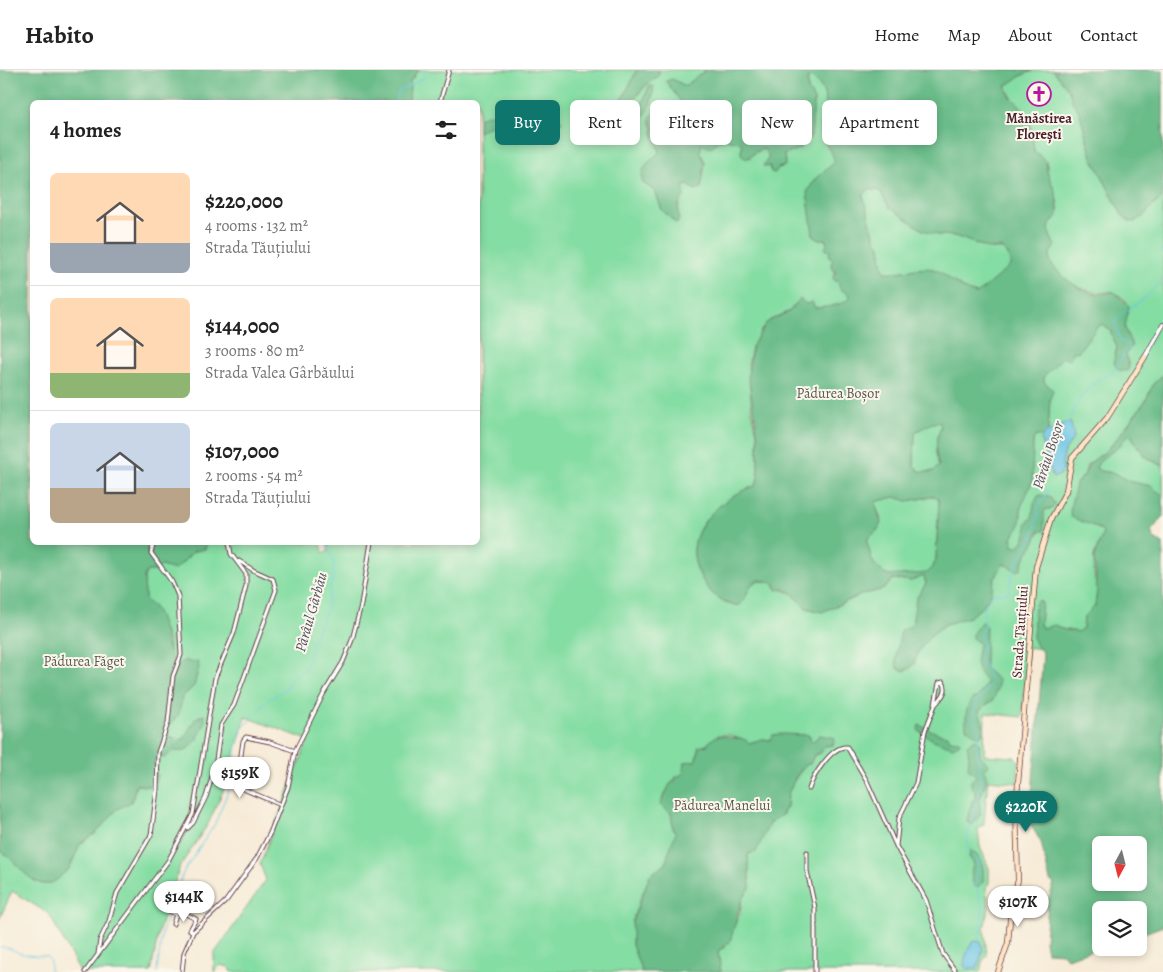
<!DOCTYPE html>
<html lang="en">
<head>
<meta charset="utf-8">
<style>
  :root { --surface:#fff; --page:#f2f2f2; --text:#222; --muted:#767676; --line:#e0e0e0; --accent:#0f766e }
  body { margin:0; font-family:Alegreya,serif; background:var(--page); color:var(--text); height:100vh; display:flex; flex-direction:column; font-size:19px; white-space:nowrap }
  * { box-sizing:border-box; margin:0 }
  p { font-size:16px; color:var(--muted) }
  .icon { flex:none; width:28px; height:28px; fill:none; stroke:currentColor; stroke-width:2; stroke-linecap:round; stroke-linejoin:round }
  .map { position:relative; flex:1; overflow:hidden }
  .details { position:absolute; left:30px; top:30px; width:450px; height:445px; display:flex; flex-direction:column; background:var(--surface); border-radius:8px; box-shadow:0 2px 8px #0003 }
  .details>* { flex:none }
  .hud { position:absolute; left:495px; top:30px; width:475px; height:45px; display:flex; gap:10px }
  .needle { width:32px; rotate:187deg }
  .buttons { position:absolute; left:1092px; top:766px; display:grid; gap:10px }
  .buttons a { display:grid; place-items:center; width:55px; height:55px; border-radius:8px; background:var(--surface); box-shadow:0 2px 8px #0003; font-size:25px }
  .price { position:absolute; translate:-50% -42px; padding:0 11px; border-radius:18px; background:#fff; color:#222; font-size:16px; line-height:32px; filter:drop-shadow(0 1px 2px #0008) }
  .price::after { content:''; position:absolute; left:50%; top:30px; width:15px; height:11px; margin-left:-8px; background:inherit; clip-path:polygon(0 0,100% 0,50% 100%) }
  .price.on { background:var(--accent); color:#fff }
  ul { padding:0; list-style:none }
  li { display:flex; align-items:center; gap:15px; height:125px; padding:0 20px }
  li+li { border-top:1px solid var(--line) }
  li span { display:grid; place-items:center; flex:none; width:140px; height:100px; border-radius:8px; color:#555 }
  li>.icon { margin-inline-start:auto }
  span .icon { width:60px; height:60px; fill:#fffc; stroke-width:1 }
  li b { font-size:21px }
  h2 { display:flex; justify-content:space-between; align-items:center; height:60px; padding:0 20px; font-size:21px }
  .pill { padding:0 18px; border-radius:8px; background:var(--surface); box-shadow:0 2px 8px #0003; font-size:18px; line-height:45px }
  .pill.on { background:var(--accent); color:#fff }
  header { display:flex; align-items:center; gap:30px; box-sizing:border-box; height:70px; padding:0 25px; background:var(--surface); border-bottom:1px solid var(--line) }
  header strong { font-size:24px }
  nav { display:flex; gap:28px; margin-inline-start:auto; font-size:18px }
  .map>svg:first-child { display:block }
  .green { fill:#84dda3; stroke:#677e67; fill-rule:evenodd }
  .forest { fill:#6bbc89; stroke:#5a6e5a; fill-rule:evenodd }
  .water { fill:#67c5e5; stroke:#587288 }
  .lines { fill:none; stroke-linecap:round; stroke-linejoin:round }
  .stream { stroke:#67c5e5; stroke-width:1 }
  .minor-casing { stroke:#643d44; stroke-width:5 }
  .tertiary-casing { stroke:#643d44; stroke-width:5.5 }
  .secondary-casing { stroke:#643d44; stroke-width:6 }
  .minor { stroke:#fff; stroke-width:3 }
  .tertiary { stroke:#fff; stroke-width:4 }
  .secondary { stroke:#ffe4c6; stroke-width:4.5 }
  .labels { text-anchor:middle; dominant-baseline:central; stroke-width:4; stroke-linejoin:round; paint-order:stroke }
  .poi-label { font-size:14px; font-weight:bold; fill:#4a1f2b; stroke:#fbf7ec }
  .park-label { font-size:14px; fill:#5b584f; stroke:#fbf7ec }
  .street-label { font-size:14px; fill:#4a1f2b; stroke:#fbf7ec }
  .water-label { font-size:15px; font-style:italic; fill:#535163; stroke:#fbf7ec }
</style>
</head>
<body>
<header>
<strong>Habito</strong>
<nav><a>Home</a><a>Map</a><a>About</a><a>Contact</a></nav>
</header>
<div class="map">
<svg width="1163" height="902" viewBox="0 0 1163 902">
  <rect width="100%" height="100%" fill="#fbf7ec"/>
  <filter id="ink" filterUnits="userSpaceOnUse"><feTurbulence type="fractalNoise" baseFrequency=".02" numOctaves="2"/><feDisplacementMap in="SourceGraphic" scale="10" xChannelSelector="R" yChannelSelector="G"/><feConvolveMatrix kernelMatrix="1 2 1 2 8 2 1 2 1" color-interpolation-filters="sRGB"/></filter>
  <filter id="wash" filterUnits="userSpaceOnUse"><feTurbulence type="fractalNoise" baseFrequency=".0096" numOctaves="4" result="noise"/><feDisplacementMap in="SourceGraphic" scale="20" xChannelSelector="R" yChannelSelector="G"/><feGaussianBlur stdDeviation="1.12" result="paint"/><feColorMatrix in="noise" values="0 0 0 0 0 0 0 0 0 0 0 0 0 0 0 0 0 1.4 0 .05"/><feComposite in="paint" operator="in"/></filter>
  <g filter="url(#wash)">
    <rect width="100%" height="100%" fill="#f6ead5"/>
    <path class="green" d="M418 0H637L608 58 610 61 617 65 630 48 641 47C649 42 655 24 652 16L649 17 640 38 629 42V36L648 13 656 8 659 0H706L685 16 675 10 669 17C674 20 692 46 693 51 693 56 692 59 689 63H683L679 50 671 45 657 42 650 51 660 81C645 98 644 90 646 115L655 121 662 140 675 153 684 115 701 118 705 93 700 81 701 75 724 69 740 72 742 75 741 82 750 88 754 83 764 79 769 87 766 97 771 96 772 103 778 98 783 97 785 92 784 84 801 78 811 67 814 30 808 20V7H812C837 29 817 41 821 63 823 75 833 81 835 92 831 98 823 102 817 107 801 123 813 145 813 164L817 169H825L830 181V188L833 189C829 202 843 215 850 225L849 229C844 233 831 239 824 239 813 239 805 230 794 235L790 241 770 250 762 259 752 277 748 295 752 341 758 368V409L755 416C720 428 678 464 700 505 705 515 709 522 719 528 727 533 730 537 740 535 753 523 742 506 773 513L776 518 792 523 806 538 822 542 861 525 884 519 895 508 911 511 924 506 926 514 917 527C942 508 938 460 939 431L936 489 933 497 927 504 889 506C876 501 864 482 868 468 883 455 884 451 874 434L876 431 895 427 907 431 937 426 1015 460 993 507 992 520 994 510 1003 494 1016 500 1020 499C1025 479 1046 463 1043 442L1046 439H1051L1054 432 1034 446 1022 473 1017 477 1013 476 1012 467 1021 448V437L1032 412 1033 370 1036 366 1048 360 1050 329 1053 320 1044 312V306L1063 287 1068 290 1075 281H1078L1097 257 1103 254 1110 260 1117 277 1114 288 1129 297 1126 284C1137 271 1126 271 1125 258 1124 250 1131 240 1128 234 1126 229 1117 224 1112 221 1089 228 1063 211 1050 192V183L1055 176 1050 166 1049 156 1058 144C1061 126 1045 110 1047 95L1034 81 1032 61 1024 40 1012 28 1006 16C1024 3 1030 0 1053 0L1069 20 1072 31 1079 41 1092 87 1122 145 1134 152 1136 151 1163 127V305L1154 313 1146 330 1118 367 1106 381 1087 395 1084 406 1078 411 1070 443C1080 452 1097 455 1103 463L1094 486V506L1097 520 1095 536 1084 547 1083 558 1078 562 1061 559 1057 556 1042 558 1040 554 1042 533 1035 534 1033 569 1041 579 1028 577 1022 647 985 643 984 685 1014 687 1019 691 1017 713 988 710 984 754 978 758 980 777 989 798V813L986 819 989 837 984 859 987 885 982 892 980 902H721L718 881 725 877 740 843 742 829 750 818 748 784 772 749 782 745 787 736 788 724 792 714 805 695 810 694 814 685 819 684 824 676 833 675 835 668C826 665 821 669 811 672L810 666 773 665 770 670 764 669 748 673 730 665H718L699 681 695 691C686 694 685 697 683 704L676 707 662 728 664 737 671 743 676 763 666 794 650 805 634 845 632 875 642 902H232L229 897 221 895 214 902V884L266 810 260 794 308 670 246 647 223 721 208 754 180 796 159 860 151 902H80L49 844 12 821 0 848V781C16 787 31 820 51 813 58 810 63 803 69 799L80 774 96 763 117 739 129 733 133 728 136 715 150 717 157 706 154 693 155 687C166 685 163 689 173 681 176 680 182 682 185 680 198 675 199 661 205 651L200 645 183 670 172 669 167 662V657L179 644 182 627 194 616 199 596 189 592 176 596 170 589 168 571 157 542 145 529 144 507 147 501H154L161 496 176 499 194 481 205 479 207 473H321L323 483 328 482V476L331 473 478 472V32H409L410 12ZM991 524 980 539 969 547 946 554 932 564 919 580 910 599 901 600 896 584 898 580 953 550Z
      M869 119 880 121 889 137 923 160 938 165 955 166 990 179H1003L1010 188V197L977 224C960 221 944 201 933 199 917 196 901 204 885 202L882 196 881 179 875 169 863 125Z
      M939 352 942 356 937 367 936 383 939 396 934 401 921 402 914 396 915 362 932 353Z
      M1130 364 1139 379 1150 390 1163 396V426L1151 416 1128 411 1114 403 1100 401 1096 398C1100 387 1108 385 1116 379 1122 374 1123 367 1130 364Z"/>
    <path class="forest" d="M0 0H418L410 12 409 32H32V472L207 473 205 479 194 481 175 500 161 496 156 501H147L144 507 145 529C148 534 154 535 156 540 165 555 167 586 176 596L185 590 189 592H198L199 596 194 616 182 627 179 644 167 657V664L172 669 183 670 196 648 204 645C208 658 194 673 185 681H173L164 688 155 687 154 693 157 708C151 721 146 713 136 715L131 732 117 739 96 763 80 774 69 799C61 804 61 808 55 811 34 825 16 788 0 781Z
      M637 0H659V5L648 13 631 32 628 41 633 42 641 36 649 17 652 16 654 17C651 26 651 41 643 46 639 49 634 47 630 48L614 66 608 58Z
      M706 0H1033L1022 5 1006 16C1007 27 1017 31 1022 38 1032 50 1032 67 1034 81L1046 91 1047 102 1056 123 1058 144 1049 156 1050 166 1055 176 1050 183V192C1060 206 1084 226 1103 224 1107 224 1110 222 1114 222L1129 235 1125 258 1132 276 1126 284 1129 299 1127 301 1119 300C1110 292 1116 286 1117 277L1110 260 1103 254 1097 257 1078 282 1075 281 1068 290 1063 287 1044 306V312L1053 320 1050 329 1048 361 1043 366H1036L1033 370 1032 412 1021 437 1020 455 1012 467 1013 476 1017 477C1025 472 1028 462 1026 453L1032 448 1034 433 1039 425 1049 426 1055 434 1052 439H1046L1044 442V461H1038C1038 473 1024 483 1021 499L1016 501 1007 494 1002 495 994 510 991 524 980 539 969 547 946 554 932 564 919 580 914 594 905 601 897 598C894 590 899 571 901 561L912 555 916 529 926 514 924 506 911 511 893 509 884 519 861 525 822 542 806 538 792 523 784 519 777 520 775 514C746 501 751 525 740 535 730 536 727 533 719 528 709 522 705 515 700 505 678 464 720 428 755 416L758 409V366L748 305 752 277 766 253 790 241 800 229 806 234 812 232 815 238C827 237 839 236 849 229L850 225 840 219 838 211H834L833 207 836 202 831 194 833 189 829 186 830 181 825 179 827 175 826 169H817L813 164 807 122 816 108 835 92C833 82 824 75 822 64 816 42 838 27 811 7L807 9 808 20 814 30 811 67 801 78 784 84 785 96 778 98 775 103 771 102 770 96H763L769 87 764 79H760L746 89 741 84 742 75 740 72 724 69 718 71 710 78 702 74 700 81 705 93 701 118 695 120 688 115H684V126L678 136 679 149 677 154 662 140 655 121 643 113C638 98 652 90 660 81L653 64V57L650 47 657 42C672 42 678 48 681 62L685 64 689 63 693 57 692 48 666 11 672 9 685 16ZM869 119 880 121 889 137 923 160 938 165 955 166 990 179 1001 178 1008 184 1011 195 977 224C960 221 944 201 933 199 917 196 901 204 885 202L883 198 880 176 875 169 863 126ZM939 352 941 356 937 369 936 383 939 396 932 402 919 401 914 396 915 362 932 353ZM935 426 939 430 936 489 933 497 927 503 887 506 873 493 867 472 868 468 877 461 881 453 875 432 895 427 907 431Z
      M1053 0H1163V127L1153 135 1144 146 1134 152 1129 151 1122 145 1092 87 1079 41 1072 31 1069 20Z
      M522 34C539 35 553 37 562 52L538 55C517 40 498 52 478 62V48Z
      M1163 305V396L1145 386 1130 364C1123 368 1122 374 1116 379 1108 385 1100 387 1096 398L1100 401 1114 403 1128 411 1151 416 1163 426V447L1151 461 1154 469 1163 474V856L1139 865V840H1101V877L1067 888 1063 883 1047 882 1045 871 1048 832 1054 813 1050 811 1041 772 1032 757 1029 748H1022L1021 746 1029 742 1032 723 1043 585C1041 578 1035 576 1033 569L1035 534 1039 530 1042 533 1040 554 1042 558 1055 555 1061 559 1077 562 1083 558 1084 547 1095 536 1097 520 1094 488 1103 463 1100 459 1071 447C1068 436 1075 424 1076 413L1084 406 1089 394 1106 381 1121 364 1146 330 1154 313ZM1101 775H1139V812H1101Z
      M982 551 986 556 985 598 999 611 994 629 979 641 985 660 979 667 966 658C966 647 965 636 973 628H977L987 613 978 601 976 592 979 573 972 568V564Z
      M919 655 939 664 948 665 950 670 959 671 960 673 953 677 933 670 918 660Z
      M780 664 808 665 812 672 820 665 835 668 833 675 824 676 821 683 814 685 810 694 805 695 796 706 788 724 787 736 782 745 770 752 756 782 748 784 750 818 742 829 730 872 718 881 721 902H642L632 875V852L650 805 666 794C666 788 673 769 676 763L673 759 671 743 660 735 670 714 675 711 676 707 683 704 685 692 695 691 699 681 698 677 707 675C717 662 720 666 735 668 741 669 743 667 749 673L762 669 770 670 773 665Z
      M975 669 979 671 980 685 989 695 985 700 987 709 979 731 981 744 972 755 967 752C967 745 971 738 972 731L975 728V721L971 716V711L976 706 968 698 969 685 967 675Z
      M970 780C982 786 985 799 983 812L978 817 974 816C971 809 970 800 974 794L969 787Z"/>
    <path class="water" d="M1064 353H1071L1074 367 1065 381 1062 395 1064 398 1060 405 1053 408 1041 370C1044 359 1052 362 1061 359Z
      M973 871 981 872 983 879 978 898 967 899 964 896C964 887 968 879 973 871Z"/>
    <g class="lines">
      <path class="stream" d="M396 32 398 22 423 8 426 0
        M1163 179V185
        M1068 354C1075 336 1081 323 1097 311 1101 308 1107 307 1111 304 1120 296 1120 286 1130 279L1129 276 1120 270 1115 252C1124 239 1138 235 1149 224 1155 219 1156 215 1163 211
        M236 697V680L241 660 268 630 287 618 291 608 304 600 310 587 312 574 326 541 333 507 334 493 326 472
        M979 871 983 837 975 812 979 798 978 790 969 781 967 769 981 716 977 676 979 660 972 647 977 631 993 613 980 587 983 576 980 564 985 552 983 538 993 524 1008 523 1015 496 1032 468 1038 447V437L1044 429 1048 420
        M0 877C9 877 12 880 20 883 28 886 37 886 46 886L50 891V902
        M157 902 162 862 184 801 215 754 236 701"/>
    </g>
  </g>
  <g filter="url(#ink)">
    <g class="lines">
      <g class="minor-casing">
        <path id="minor" d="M440 32 449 0
          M215 697 239 699 243 671 246 667 270 672 295 681
          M238 700 234 715 281 735
          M809 719C813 706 832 675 847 677L867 711 896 776 926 830 943 884 956 902
          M188 758 193 753 206 727 215 697 221 655 234 635 276 520 273 509 253 500 239 491
          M896 776 899 748 916 713 925 661 935 635 939 613 943 612C949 621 941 628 935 635
          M807 782V801L815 838V902
          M163 839 176 844 178 840 196 849 190 860 193 862
          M173 854 176 844
          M98 884 100 870 109 851 117 823 151 765 157 720 158 682 168 653 173 606 181 585 178 526 172 512 151 483 154 472
          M85 902 168 791 193 744 215 608 234 563 246 516V504L231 484 229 472
          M182 902 184 883 193 862 226 831 257 788 270 763 288 717 295 681 324 623 343 592 352 570 361 535 371 472"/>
      </g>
      <g class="tertiary-casing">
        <path id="tertiary" d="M1145 287 1163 255"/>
      </g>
      <g class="secondary-casing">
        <path id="secondary" d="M998 902 1008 873 1011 838 1018 810 1016 738 1036 497 1051 449 1066 421 1072 388 1107 348 1145 287"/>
      </g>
      <use href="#minor" class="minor"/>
      <use href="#tertiary" class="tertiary"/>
      <use href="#secondary" class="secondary"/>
    </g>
  </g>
  <defs>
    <g id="church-ring" transform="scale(1.25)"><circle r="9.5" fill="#fbf7ec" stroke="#b5179e" stroke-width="1.5"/><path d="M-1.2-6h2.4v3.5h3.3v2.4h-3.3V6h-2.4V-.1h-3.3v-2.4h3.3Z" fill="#b5179e"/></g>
  </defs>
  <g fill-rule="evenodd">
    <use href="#church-ring" x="1039" y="24"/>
  </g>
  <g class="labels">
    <g class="poi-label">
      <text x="1039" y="48">Mănăstirea<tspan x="1039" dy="16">Florești</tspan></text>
    </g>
    <g class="park-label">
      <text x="838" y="323">Pădurea Boșor</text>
      <text x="84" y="591">Pădurea Făget</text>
      <text x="722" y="735">Pădurea Manelui</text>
    </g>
    <g class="street-label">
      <text transform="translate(1020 562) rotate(-86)">Strada Tăuțiului</text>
    </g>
    <g class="water-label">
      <text transform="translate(1048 385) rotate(-72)">Pârâul Boșor</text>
      <text transform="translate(311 542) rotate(-74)">Pârâul Gârbău</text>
    </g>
  </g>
</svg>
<div class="buttons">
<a><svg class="needle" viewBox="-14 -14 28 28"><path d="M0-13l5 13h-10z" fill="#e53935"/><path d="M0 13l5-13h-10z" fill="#767676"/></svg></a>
<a><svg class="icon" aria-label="layers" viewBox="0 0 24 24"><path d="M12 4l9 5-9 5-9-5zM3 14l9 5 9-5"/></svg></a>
</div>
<b class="price" style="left:240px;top:729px">$159K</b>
<b class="price on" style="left:1026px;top:763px">$220K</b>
<b class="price" style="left:184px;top:853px">$144K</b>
<b class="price" style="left:1018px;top:858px">$107K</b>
<div class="hud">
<a class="pill on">Buy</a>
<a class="pill">Rent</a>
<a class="pill">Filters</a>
<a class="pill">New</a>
<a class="pill">Apartment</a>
</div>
<section class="details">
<h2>4 homes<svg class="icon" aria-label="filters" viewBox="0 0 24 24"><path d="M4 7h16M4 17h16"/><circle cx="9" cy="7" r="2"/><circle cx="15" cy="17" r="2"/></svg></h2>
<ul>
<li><span style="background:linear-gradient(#ffd9b3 70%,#9aa5b1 0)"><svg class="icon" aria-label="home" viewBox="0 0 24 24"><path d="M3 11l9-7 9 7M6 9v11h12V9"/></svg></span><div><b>$220,000</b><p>4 rooms · 132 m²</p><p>Strada Tăuțiului</p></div></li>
<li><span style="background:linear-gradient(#ffd9b3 75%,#8fb573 0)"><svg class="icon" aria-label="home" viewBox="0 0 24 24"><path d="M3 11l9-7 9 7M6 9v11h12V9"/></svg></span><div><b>$144,000</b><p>3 rooms · 80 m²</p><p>Strada Valea Gârbăului</p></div></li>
<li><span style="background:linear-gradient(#c9d6e8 65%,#b9a48a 0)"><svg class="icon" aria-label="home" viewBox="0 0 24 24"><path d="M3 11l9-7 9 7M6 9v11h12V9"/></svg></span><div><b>$107,000</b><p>2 rooms · 54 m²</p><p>Strada Tăuțiului</p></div></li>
</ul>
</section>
</div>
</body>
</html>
